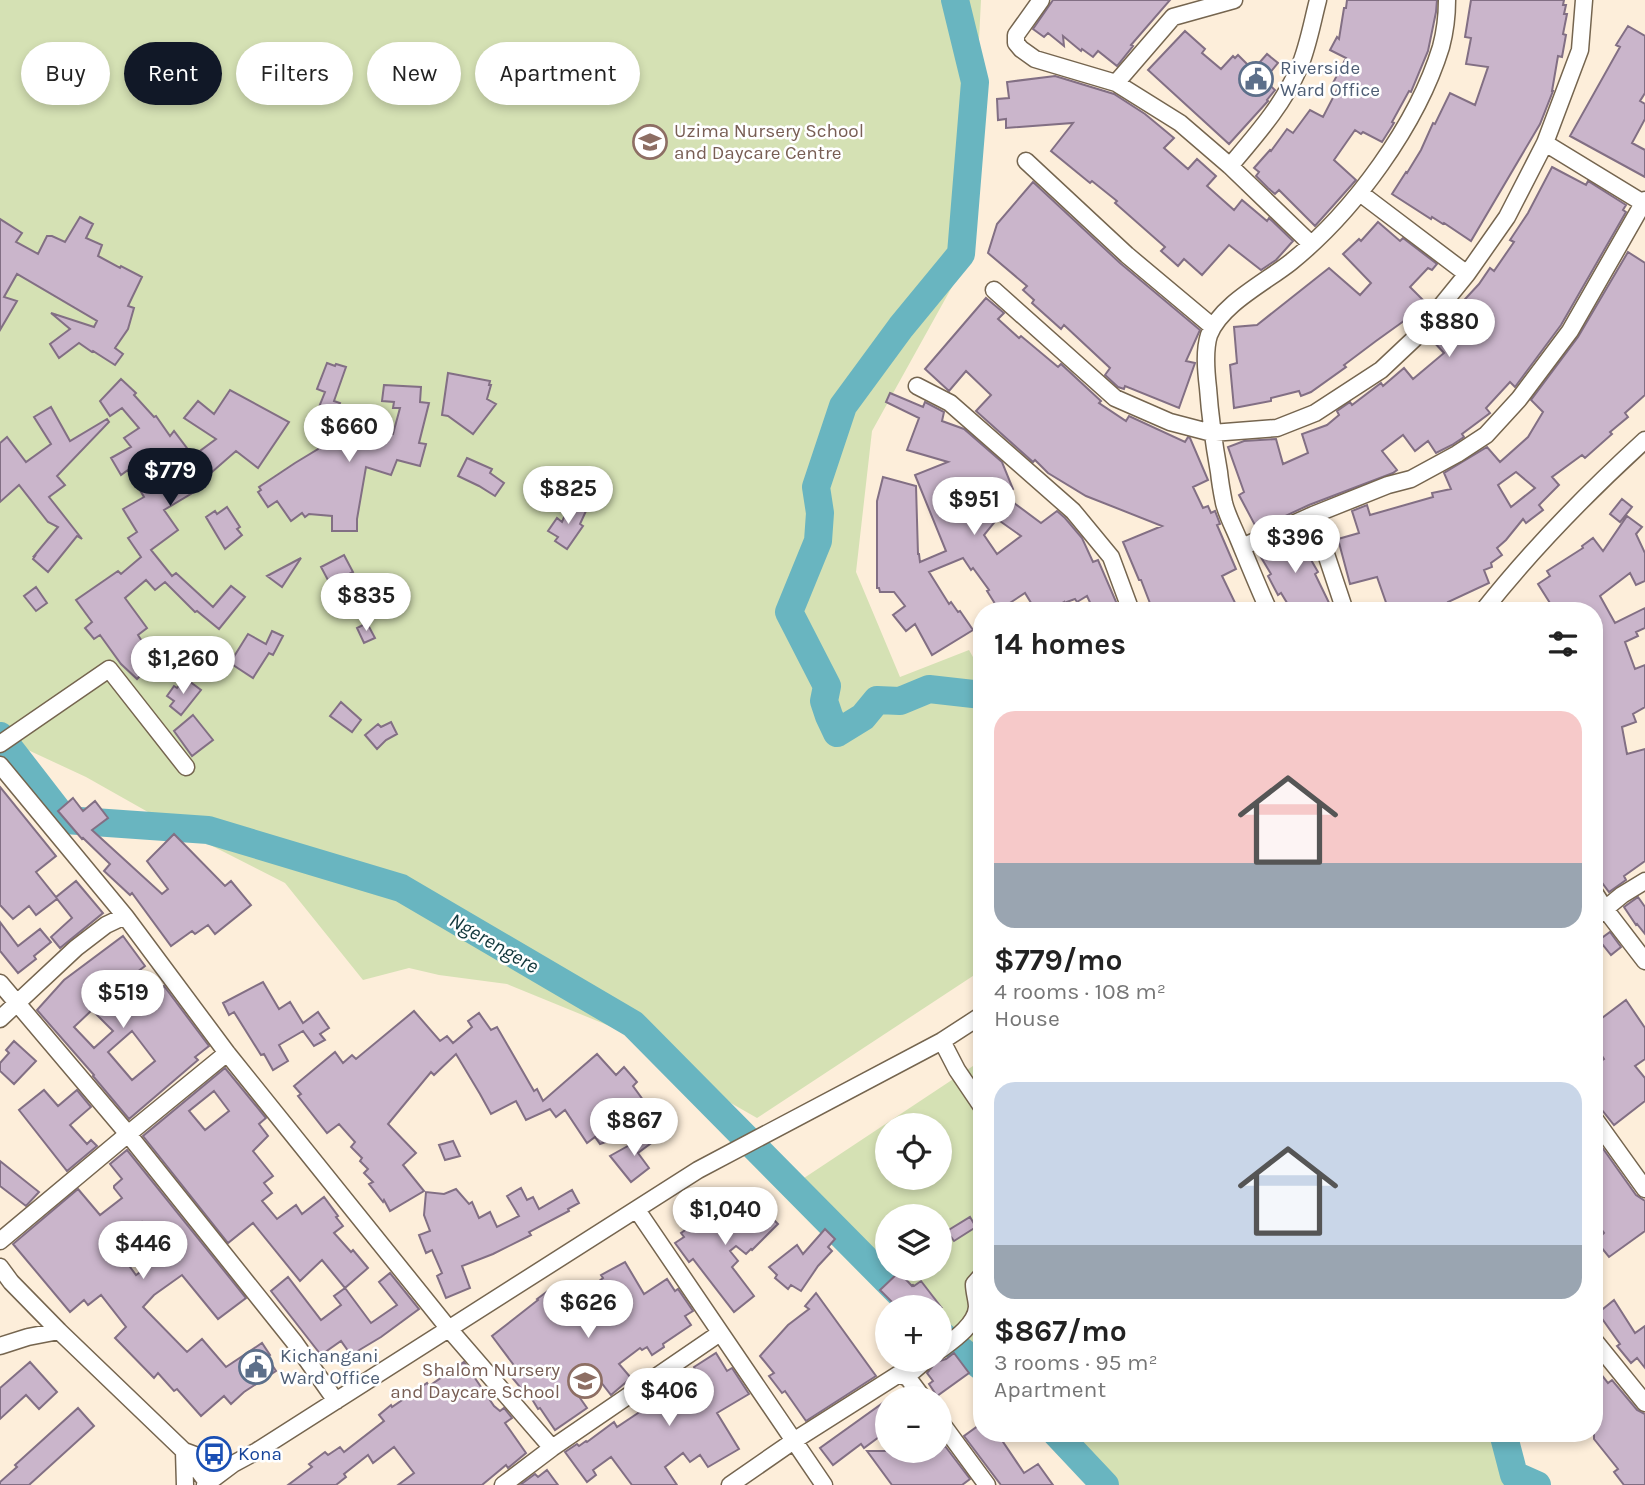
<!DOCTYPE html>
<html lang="en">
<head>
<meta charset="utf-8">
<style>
  :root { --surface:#fff; --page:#f2f2f2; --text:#222; --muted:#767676; --accent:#111827 }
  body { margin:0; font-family:Karla,sans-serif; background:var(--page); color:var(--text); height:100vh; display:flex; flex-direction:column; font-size:26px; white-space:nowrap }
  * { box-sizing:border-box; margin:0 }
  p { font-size:23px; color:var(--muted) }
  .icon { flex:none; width:38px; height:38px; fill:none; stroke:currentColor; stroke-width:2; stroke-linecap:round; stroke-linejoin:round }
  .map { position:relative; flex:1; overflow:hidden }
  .panel { position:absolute; left:973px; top:602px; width:630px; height:840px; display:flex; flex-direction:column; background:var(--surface); border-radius:28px; box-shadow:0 4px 10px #0003 }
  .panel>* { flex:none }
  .banner { position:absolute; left:21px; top:42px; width:665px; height:63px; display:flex; gap:14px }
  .tools { position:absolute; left:875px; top:1113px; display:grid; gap:14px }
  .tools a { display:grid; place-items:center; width:77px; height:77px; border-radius:50%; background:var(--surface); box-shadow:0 4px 10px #0003; font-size:35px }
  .price { position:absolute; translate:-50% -60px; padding:0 16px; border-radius:24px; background:#fff; color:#222; font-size:23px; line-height:46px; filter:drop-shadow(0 2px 4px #0008) }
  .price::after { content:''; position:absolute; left:50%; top:42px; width:21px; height:16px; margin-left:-10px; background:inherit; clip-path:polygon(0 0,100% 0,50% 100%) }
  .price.selected { background:var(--accent); color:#fff }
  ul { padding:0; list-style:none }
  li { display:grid; align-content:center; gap:14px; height:371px; padding:0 21px }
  li span { display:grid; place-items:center; height:217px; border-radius:21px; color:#555 }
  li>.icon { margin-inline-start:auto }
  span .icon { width:126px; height:126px; fill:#fffc; stroke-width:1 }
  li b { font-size:30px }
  h2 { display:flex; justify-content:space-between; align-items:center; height:84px; padding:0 21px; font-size:30px }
  .chip { padding:0 24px; border-radius:32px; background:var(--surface); box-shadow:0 4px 10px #0003; font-size:24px; line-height:63px }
  .chip.selected { background:var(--accent); color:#fff }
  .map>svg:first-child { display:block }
  .green { fill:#d5e1b4; fill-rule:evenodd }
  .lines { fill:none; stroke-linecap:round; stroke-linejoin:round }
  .river { stroke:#69b5c0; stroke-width:28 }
  .building { fill:#cab5cb; stroke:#826f84; stroke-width:2; fill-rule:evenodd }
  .minor-casing { stroke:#75654f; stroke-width:19 }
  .minor { stroke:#fff; stroke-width:16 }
  .labels { text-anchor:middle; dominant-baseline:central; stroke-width:5; stroke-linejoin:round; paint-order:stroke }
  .service-label { font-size:19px; fill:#4e5e75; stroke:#fff; text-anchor:start }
  .education-label { font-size:19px; fill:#785e54; stroke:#fff; text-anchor:start }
  .transit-label { font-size:19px; fill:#164399; stroke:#fff; text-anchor:start }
  .water-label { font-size:21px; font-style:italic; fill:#11373c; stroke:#fff }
</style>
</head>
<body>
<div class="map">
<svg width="1645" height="1485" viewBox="0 0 1645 1485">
  <rect width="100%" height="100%" fill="#fdeeda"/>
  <path class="green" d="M0 0H981L968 258 872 431 856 572 900 677 969 650 982 673V970L757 1118 722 1098 651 1043 507 984 439 975 409 968 363 980 285 883 171 825 86 777 0 737Z
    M982 1060V1369L940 1322V1307H926L901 1279 890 1269H940V1216H887V1267L795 1184ZM887 1125H940V1178H887Z
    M1045 1433H1488L1517 1485H1096Z"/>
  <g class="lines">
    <path class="river" d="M955 0 975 82 961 254 901 327 843 406 816 487 820 513 818 541 789 612 827 686 824 701 829 716 837 733 863 717 877 700 900 701 929 689 982 695
      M0 736 65 820 208 830 401 888 633 1024 913 1307
      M940 1334 982 1367
      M1056 1433 1105 1485
      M1503 1433 1514 1475 1537 1485"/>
  </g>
  <path class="building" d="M1053 0H1170L1131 45 1133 46 1117 66 1098 51 1093 57 1082 49 1081 51 1063 36 1064 46 1048 33 1044 37 1033 29Z
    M1347 0H1437L1436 12 1428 51 1411 92 1409 91 1392 122 1394 123 1382 142 1363 132 1361 134 1355 130 1334 160 1356 180 1315 226 1279 190 1275 194 1268 188 1256 176 1259 172 1254 168 1270 150 1271 151 1287 129 1293 133 1310 110 1323 117 1339 86 1333 83 1346 58 1330 50 1337 37 1339 39 1344 8H1346Z
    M1471 0H1564L1563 5H1566L1564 14H1567L1563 34 1566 35 1562 57 1558 56 1552 91H1553L1540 124 1471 241 1444 223 1443 224 1432 217 1431 219 1392 194 1406 172 1407 173 1421 150 1433 123 1435 124 1450 93 1475 105 1488 67 1466 64 1471 38 1465 37Z
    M1628 26 1645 36V93L1640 101 1645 104V119L1632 143 1645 150V177L1570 136 1620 47 1616 45Z
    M1185 31 1205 49 1202 53 1221 69 1233 56 1235 58 1238 55 1253 70 1267 54 1278 63 1264 80 1275 90 1267 100 1268 101 1229 144 1148 70Z
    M1055 76 1114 94 1145 114 1174 138 1164 148 1188 169 1197 159 1216 176 1207 186 1234 210 1242 200 1267 221 1269 218 1293 241 1276 260 1261 270 1229 245 1202 275 1184 259 1178 266 1161 251 1165 247 1115 203 1117 201 1092 181 1090 183 1051 151 1073 123 1006 128V119L998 120 997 99 1009 98 1007 82Z
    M1552 167 1586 185 1588 181 1626 205 1623 210 1626 212 1561 325 1515 387 1510 382 1486 408 1490 413 1462 434 1464 437 1452 445 1436 453 1428 441 1415 451 1403 435 1382 451 1397 470 1393 473 1309 505 1257 529 1239 495 1244 492 1228 447 1244 441 1276 439 1283 464 1308 453 1302 434 1327 425 1339 415 1337 411 1350 402 1352 405 1381 383 1383 386 1404 368 1413 379 1444 353 1432 340 1458 314 1454 311 1479 284 1490 268 1494 271 1514 242 1510 240 1528 213Z
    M1033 182 1120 263 1200 330 1186 361 1195 363 1179 408 1125 386 1124 389 1118 387 1105 375 1110 368 1064 325 1061 329 1032 303 1034 300 1023 290 1027 286 988 253 997 224Z
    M80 217 93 224 86 238 102 245 98 256 120 268 121 266 142 277 128 306 134 308 128 329 115 348 123 354 115 365 93 351 92 352 79 343 59 358 50 344 70 329 51 313 94 327 97 321 17 274 4 297 17 301 0 330V219L22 233 16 242 38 254 47 236H52L65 242Z
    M1378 222 1400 241 1403 238 1437 264 1432 270 1428 268 1410 287 1424 301 1417 308 1418 310 1409 319 1408 318 1376 341 1344 365 1346 367 1311 392 1301 396 1299 391 1271 398V401L1234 408 1230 365 1237 363 1234 327 1257 325 1329 268 1360 295 1371 283 1343 254 1359 239 1361 241Z
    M1628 252 1645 263V395L1625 413 1628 417 1610 432 1612 434 1585 458 1582 455 1552 477 1559 485 1539 505 1543 510 1526 523 1523 519 1506 540 1497 548 1502 555 1491 563 1492 567 1484 570 1489 583 1448 602 1451 611H1389L1377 577 1350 584 1338 539 1359 533 1352 511 1367 505 1370 515 1433 497 1432 493 1451 489 1444 473 1487 447 1500 462 1528 437 1543 412 1531 400 1578 337ZM1516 472 1535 488 1511 507 1498 485Z
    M986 298 1004 313 998 319 1019 338 1021 336 1058 367 1061 364 1101 401 1099 403 1126 421 1129 416 1185 442 1188 437 1190 438 1208 480 1193 487 1203 508 1208 506 1211 513 1215 511 1220 524 1217 525 1236 569 1222 576 1239 611H1153L1141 580H1139L1123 542 1162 526 1086 496 1048 473 1035 460 1033 462 976 411 991 395 966 371 949 391 925 369Z
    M327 363 335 366 336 364 346 367 334 401 340 403 331 423 315 417 325 392 317 389Z
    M448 373 490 381 489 385H491L487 399 496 404 473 434 448 416 442 415Z
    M121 379 136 393 134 395 154 417 156 416 170 436 174 431 193 456 216 439 184 418 198 401 214 414 230 390 289 422 258 468 236 451 196 486 199 489 164 510 178 530 151 550 172 576 176 573 213 607 231 586 245 597 219 629 197 611 195 612 165 582 155 590 146 580 125 598 147 628 138 635 147 649 138 656 149 667 137 679 121 664 100 635 94 639 85 628 92 622 76 600 118 571 121 574 141 557 128 538 137 532 123 509 144 497 128 470 121 475 111 458 131 447 124 438 139 428 122 408 110 416 100 401Z
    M384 385 421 387 420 402 429 403 419 443 426 444 420 466 397 460 391 475 366 467 357 519V531H332V516L309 514 305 517 302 513 291 521 277 501 268 507 258 492 261 490 259 487 295 463 318 449 334 421 378 439 381 431 393 434 400 408H393L394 402 382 401Z
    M890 393 923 407 925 402 944 412 942 421 964 429 1002 462 1013 489 1002 494 1041 523 1057 511 1065 518 1082 538 1093 562 1098 560 1120 611H1094L1087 596 1077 602 1075 599 1064 603V602L1048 611H1036L1025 593 999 610 987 591 989 590 973 568 971 570 963 558 929 572 949 604 951 602 958 612 960 611 973 630 932 655 915 624 906 631 893 615 905 606 894 592H880L879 588H877V501L883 477 916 486 918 554H919L920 562 946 551 915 475 948 462 907 450 919 418 886 402ZM997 519 1021 536 997 554 984 535Z
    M51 407 70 441 107 419 109 422 57 476 65 485 49 497 82 539 77 536 48 572 33 559 35 556H34L58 527 48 522 19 485 0 502V443L7 437 26 462 51 444 34 417Z
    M467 458 492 469 490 473 504 483 495 496 479 486 458 476Z
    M1622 499 1632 507 1620 522 1610 514Z
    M570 503 586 511 580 524 583 526 567 549 555 541 558 537 548 531 557 518 562 522Z
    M227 507 240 527 237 529 242 535 225 549 206 517 215 511 217 514Z
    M1627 516 1642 527 1636 534 1645 553V581L1636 585 1630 573 1600 596 1615 623 1645 608V628L1636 632 1638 636 1625 642 1635 669 1645 665V707L1633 714 1636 722 1622 727 1627 754 1645 749V861L1624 876 1626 880 1609 892 1594 872V611H1555L1538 584 1550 576 1547 571 1583 548 1582 546 1593 538 1603 551Z
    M1303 531 1305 535 1299 539 1318 572 1315 574 1333 611H1292L1281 593 1278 595 1268 576 1271 574 1259 554 1268 549 1267 547Z
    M344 555 353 572 330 584 321 567Z
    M301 558 282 587 267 576Z
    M36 587 47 603 36 611 24 596Z
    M367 623 375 638 364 643 357 628Z
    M272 631 283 636 273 655 269 653 253 678 230 663 248 634 266 644Z
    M185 678 201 690 181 715 170 706 174 701 167 696 174 686 177 688Z
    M341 702 361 720 352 732 330 716Z
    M193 715 213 740 192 756 174 731Z
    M391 722 397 734 386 740 377 749 365 735 378 724 381 727Z
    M0 787 56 856 36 872 56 897 76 881 103 913 60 948 51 937 72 918 57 899 36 915 29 906 13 919 0 905Z
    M73 798 83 811 95 801 108 818 92 830 162 894 168 889 147 861 174 834 225 886 231 881 251 905 215 934 208 925 195 934 192 931 171 946 132 893 130 895 104 871 110 864 83 838 82 839 58 811Z
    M1638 897 1645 907V934L1637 924 1636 925 1624 907Z
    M0 922 18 946 40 929 51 942 34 956 36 959 18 973 0 951Z
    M1610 932 1621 947 1611 955 1599 940Z
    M123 936 145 966 107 995 125 1017 164 986 209 1046 195 1057 198 1060 129 1119 93 1076 94 1075 37 1010 64 980ZM92 1010 113 1031 94 1048 74 1027ZM132 1031 155 1061 132 1080 108 1052Z
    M263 982 279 1009 290 1002 303 1023 318 1012 329 1028 320 1034 325 1040 314 1046 303 1031 279 1045 288 1061 273 1070 264 1054 261 1055 234 1012 229 1015 223 1003Z
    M1626 1000 1645 1028V1059L1635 1066 1645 1078V1101L1614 1125 1594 1100V1066L1604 1059 1594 1044V1024Z
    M414 1011 440 1041 447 1036 453 1043 472 1027 468 1021 479 1013 491 1030 497 1027 534 1091 537 1089 543 1101 597 1054 616 1075 624 1067 637 1082 633 1086 654 1115 628 1134 600 1144 595 1137 587 1143 565 1110 556 1117 550 1109 526 1120 516 1101 491 1114 480 1094 456 1054 434 1075 431 1072 388 1124 416 1153 403 1165 424 1191 390 1211 384 1200 383 1202 369 1184 373 1182 364 1173 368 1169 360 1161 362 1158 351 1147 355 1142 339 1124 327 1133 298 1096 301 1094 294 1086 335 1052 343 1063 352 1055 356 1059Z
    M14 1041 36 1061 14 1084 0 1071V1063L9 1053 6 1050Z
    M225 1068 266 1118 259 1124 268 1136 253 1151 273 1176 264 1183 272 1193 262 1201 277 1219 296 1205 302 1214 324 1197 338 1216 336 1217 343 1226 334 1233 351 1252 353 1250 368 1268 345 1288 371 1323 397 1305 379 1282 390 1273 419 1309 381 1337 351 1355 341 1341 321 1355 271 1291 288 1277 321 1320 341 1305 334 1296 345 1288 322 1260 300 1281 253 1223 228 1243 143 1136ZM214 1091 229 1111 205 1130 189 1111Z
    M44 1090 58 1106 77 1090 91 1107 70 1125 87 1144 91 1140 97 1146 67 1171 19 1110Z
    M653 1132 658 1138 638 1153 649 1168 631 1182 610 1156Z
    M1594 1136 1636 1195 1645 1201V1231L1609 1257 1596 1241 1604 1233 1594 1219Z
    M453 1141 460 1156 445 1160 439 1145Z
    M127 1150 246 1298 218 1319 182 1275 154 1295 143 1307 187 1352 202 1339 226 1367 262 1343 270 1355 267 1357 276 1371 244 1392 231 1404 224 1396 201 1416 177 1389 174 1391 158 1373 154 1378 115 1338 126 1327 101 1295 88 1305 84 1300 70 1312 13 1244 78 1189 100 1215 122 1198 114 1188V1186L122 1179 110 1164ZM142 1222 166 1254 136 1275 113 1244Z
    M0 1161 39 1192 26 1206 0 1186Z
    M521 1188 527 1200 533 1197 539 1209 572 1190 579 1203 568 1209 569 1211 529 1232 531 1235 493 1254 462 1266 470 1288 446 1298 437 1276 442 1273 432 1250 426 1253 419 1235 430 1231 424 1215 426 1192 444 1194 456 1189 469 1204 472 1202 479 1218 490 1212 497 1227 519 1216 507 1196Z
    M711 1200 719 1209 722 1207 731 1218 739 1207 750 1216 760 1206 778 1224 752 1250 751 1249 746 1254 736 1246 730 1251 738 1261 732 1267 754 1296 734 1312 693 1259 689 1262 675 1243 684 1237 681 1233 703 1218 697 1210Z
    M970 1217 976 1227 954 1241 947 1231Z
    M825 1229 835 1239 828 1247 832 1251 818 1266 801 1291 791 1285 788 1289 775 1278 777 1275 769 1267 797 1245 803 1254Z
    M625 1262 644 1294 667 1279 675 1291 678 1289 693 1311 685 1316 691 1325 663 1344 664 1347 652 1355 647 1347 642 1350 640 1348 619 1364 631 1378 611 1395 600 1381 580 1398 587 1408 555 1430 540 1408 538 1409 527 1391 525 1393 509 1374 516 1368 492 1336 538 1300 537 1299 552 1288 565 1307 603 1278 601 1275Z
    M899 1272 912 1286 913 1285 914 1286 921 1281 941 1307H897L880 1290Z
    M816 1293 876 1376 806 1421 785 1391 782 1393 769 1376 774 1373 760 1356 788 1325 809 1309 805 1306Z
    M1614 1300 1635 1333 1645 1326V1368L1637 1358 1631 1363 1617 1346 1620 1344 1598 1313Z
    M716 1353 727 1371 732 1368 749 1394 717 1413 739 1449 708 1467 700 1455 690 1462 683 1453 665 1467 677 1485H632L611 1457 593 1470 596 1475 587 1482 565 1452 577 1444 579 1446 586 1441 587 1442 614 1422 617 1427 641 1411 639 1408 663 1390 661 1387 673 1379 674 1382 695 1369 694 1367Z
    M954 1353 969 1373 937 1396 929 1384 933 1381 927 1373 936 1362 946 1359Z
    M30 1362 57 1392 39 1409 26 1395 0 1419V1388Z
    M464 1362 494 1406 500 1411 504 1408 512 1418 505 1423 526 1453 508 1468 506 1465 482 1485H398L414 1473 394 1447 373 1463 368 1455 344 1474 346 1477 336 1485H288L312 1467 309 1464 325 1452 328 1455 340 1447 344 1452 384 1421 379 1415 391 1405 392 1407 427 1383 429 1386Z
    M1594 1365 1608 1383 1612 1380 1637 1410 1645 1414V1485H1624L1614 1472 1618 1469 1594 1439Z
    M887 1400V1431L864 1448 861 1444 833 1465 820 1448Z
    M78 1408 94 1426 29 1485H0V1482L17 1467 15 1465Z
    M982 1423V1433H997L1024 1473 1038 1464 1053 1485H1001L964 1436Z
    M945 1446 970 1479 962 1485H892L867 1451H926L930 1457Z
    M547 1470 558 1485H520L535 1474 538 1477Z"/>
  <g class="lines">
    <g class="minor-casing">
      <path id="minor" d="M1041 0 1016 35V43L1021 49 1035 59 1116 83 1180 123 1230 166 1311 244
        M1116 83 1173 17 1234 0
        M1545 143 1643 203
        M1026 161 1127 255 1213 327
        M1230 166C1256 135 1283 105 1299 68 1308 47 1312 23 1318 0
        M1360 193 1467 274
        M994 290 1115 398 1170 422 1212 433 1277 428 1315 413 1381 370 1415 338 1467 274 1507 217 1545 143 1580 50 1584 0
        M917 386 950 403 1073 511 1111 557 1131 611
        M1313 515 1345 611
        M1242 547 1313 515 1388 485 1411 479 1457 454 1486 435 1519 399 1570 331 1645 200
        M1269 611C1258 587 1248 562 1238 538 1233 526 1227 515 1224 503 1222 493 1220 482 1219 472 1214 444 1210 416 1208 388 1206 371 1204 351 1209 335 1221 304 1266 282 1291 262 1354 211 1417 125 1441 47 1445 32 1447 16 1447 0
        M1483 611C1532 549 1587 493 1645 440
        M0 744 109 669 186 767
        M0 765 125 916 227 1053 449 1329 552 1448
        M1594 892 1605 909 1645 961
        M1594 918 1622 895 1645 881
        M0 983 128 1134 295 1343 336 1401
        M0 1019 76 948 106 925 125 916
        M942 1041 957 1070 982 1107
        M1594 1118 1645 1189
        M637 1210 824 1485
        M0 1241 128 1134 227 1053
        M0 1267 11 1282 59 1331 184 1451 209 1485
        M1594 1340 1645 1403
        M0 1346 28 1337 59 1331
        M940 1350C952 1341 976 1325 977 1307 977 1300 974 1292 974 1284L982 1275
        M908 1378 912 1372 926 1360
        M940 1421 987 1485
        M184 1451 219 1464H233
        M184 1451 185 1485
        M205 1485 233 1464 257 1451 698 1170 942 1041 982 1015
        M503 1485 552 1448 720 1333
        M730 1485 795 1440 899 1374 908 1378 923 1398"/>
    </g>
    <use href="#minor" class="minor"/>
  </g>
  <defs>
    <g id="civic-ring" transform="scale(1.75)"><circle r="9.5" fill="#fff" stroke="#5c6f8a" stroke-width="1.5"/><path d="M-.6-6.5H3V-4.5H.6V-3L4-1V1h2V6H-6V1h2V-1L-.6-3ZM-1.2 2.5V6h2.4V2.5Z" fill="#5c6f8a"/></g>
    <g id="school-ring" transform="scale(1.75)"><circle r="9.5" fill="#fff" stroke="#8d6e63" stroke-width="1.5"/><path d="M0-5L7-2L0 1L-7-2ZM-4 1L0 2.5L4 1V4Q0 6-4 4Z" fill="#8d6e63"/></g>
    <g id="bus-ring" transform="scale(1.75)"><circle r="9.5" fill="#fff" stroke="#1a4fb4" stroke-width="1.5"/><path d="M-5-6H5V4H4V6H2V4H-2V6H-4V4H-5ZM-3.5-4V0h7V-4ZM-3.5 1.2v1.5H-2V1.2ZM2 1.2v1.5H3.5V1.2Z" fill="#1a4fb4"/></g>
  </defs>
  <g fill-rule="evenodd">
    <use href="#civic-ring" x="1256" y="79"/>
    <use href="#school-ring" x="650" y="142"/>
    <use href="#civic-ring" x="256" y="1367"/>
    <use href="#school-ring" x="585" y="1381"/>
    <use href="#bus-ring" x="214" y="1454"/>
  </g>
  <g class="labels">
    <g class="service-label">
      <text x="1280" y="68">Riverside<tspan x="1280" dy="22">Ward Office</tspan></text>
      <text x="280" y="1356">Kichangani<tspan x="280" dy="22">Ward Office</tspan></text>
    </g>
    <g class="education-label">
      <text x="674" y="131">Uzima Nursery School<tspan x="674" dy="22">and Daycare Centre</tspan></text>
      <text x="560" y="1370" text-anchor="end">Shalom Nursery<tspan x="560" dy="22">and Daycare School</tspan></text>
    </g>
    <g class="transit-label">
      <text x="238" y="1454">Kona</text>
    </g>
    <g class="water-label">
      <text transform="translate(494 943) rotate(30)">Ngerengere</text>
    </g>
  </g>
</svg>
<div class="tools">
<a><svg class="icon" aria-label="locate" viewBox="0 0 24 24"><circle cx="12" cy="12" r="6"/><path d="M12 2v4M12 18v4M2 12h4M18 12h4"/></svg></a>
<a><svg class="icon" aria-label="layers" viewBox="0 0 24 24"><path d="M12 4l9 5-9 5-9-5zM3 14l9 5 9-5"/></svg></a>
<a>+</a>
<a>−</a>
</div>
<b class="price" style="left:1449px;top:359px">$880</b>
<b class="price" style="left:349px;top:464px">$660</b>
<b class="price selected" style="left:170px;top:508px">$779</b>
<b class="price" style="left:568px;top:526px">$825</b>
<b class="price" style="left:974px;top:537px">$951</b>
<b class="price" style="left:1295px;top:575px">$396</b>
<b class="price" style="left:366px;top:633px">$835</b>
<b class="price" style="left:183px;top:696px">$1,260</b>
<b class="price" style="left:123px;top:1030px">$519</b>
<b class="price" style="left:634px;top:1158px">$867</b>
<b class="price" style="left:725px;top:1247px">$1,040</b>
<b class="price" style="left:143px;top:1281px">$446</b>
<b class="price" style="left:588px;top:1340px">$626</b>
<b class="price" style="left:669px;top:1428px">$406</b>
<div class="banner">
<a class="chip">Buy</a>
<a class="chip selected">Rent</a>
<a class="chip">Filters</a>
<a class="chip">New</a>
<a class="chip">Apartment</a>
</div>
<section class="panel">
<h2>14 homes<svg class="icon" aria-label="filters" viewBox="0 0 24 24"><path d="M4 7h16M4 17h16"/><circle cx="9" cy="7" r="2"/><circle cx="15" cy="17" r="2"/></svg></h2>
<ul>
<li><span style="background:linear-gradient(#f6c9c9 70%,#9aa5b1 0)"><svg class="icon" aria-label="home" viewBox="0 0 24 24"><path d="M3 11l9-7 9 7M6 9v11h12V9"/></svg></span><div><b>$779/mo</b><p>4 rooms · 108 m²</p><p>House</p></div></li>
<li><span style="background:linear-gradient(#c9d6e8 75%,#9aa5b1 0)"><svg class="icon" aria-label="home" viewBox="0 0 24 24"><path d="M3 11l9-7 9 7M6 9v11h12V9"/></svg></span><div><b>$867/mo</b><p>3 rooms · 95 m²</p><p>Apartment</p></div></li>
</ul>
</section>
</div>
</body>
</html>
